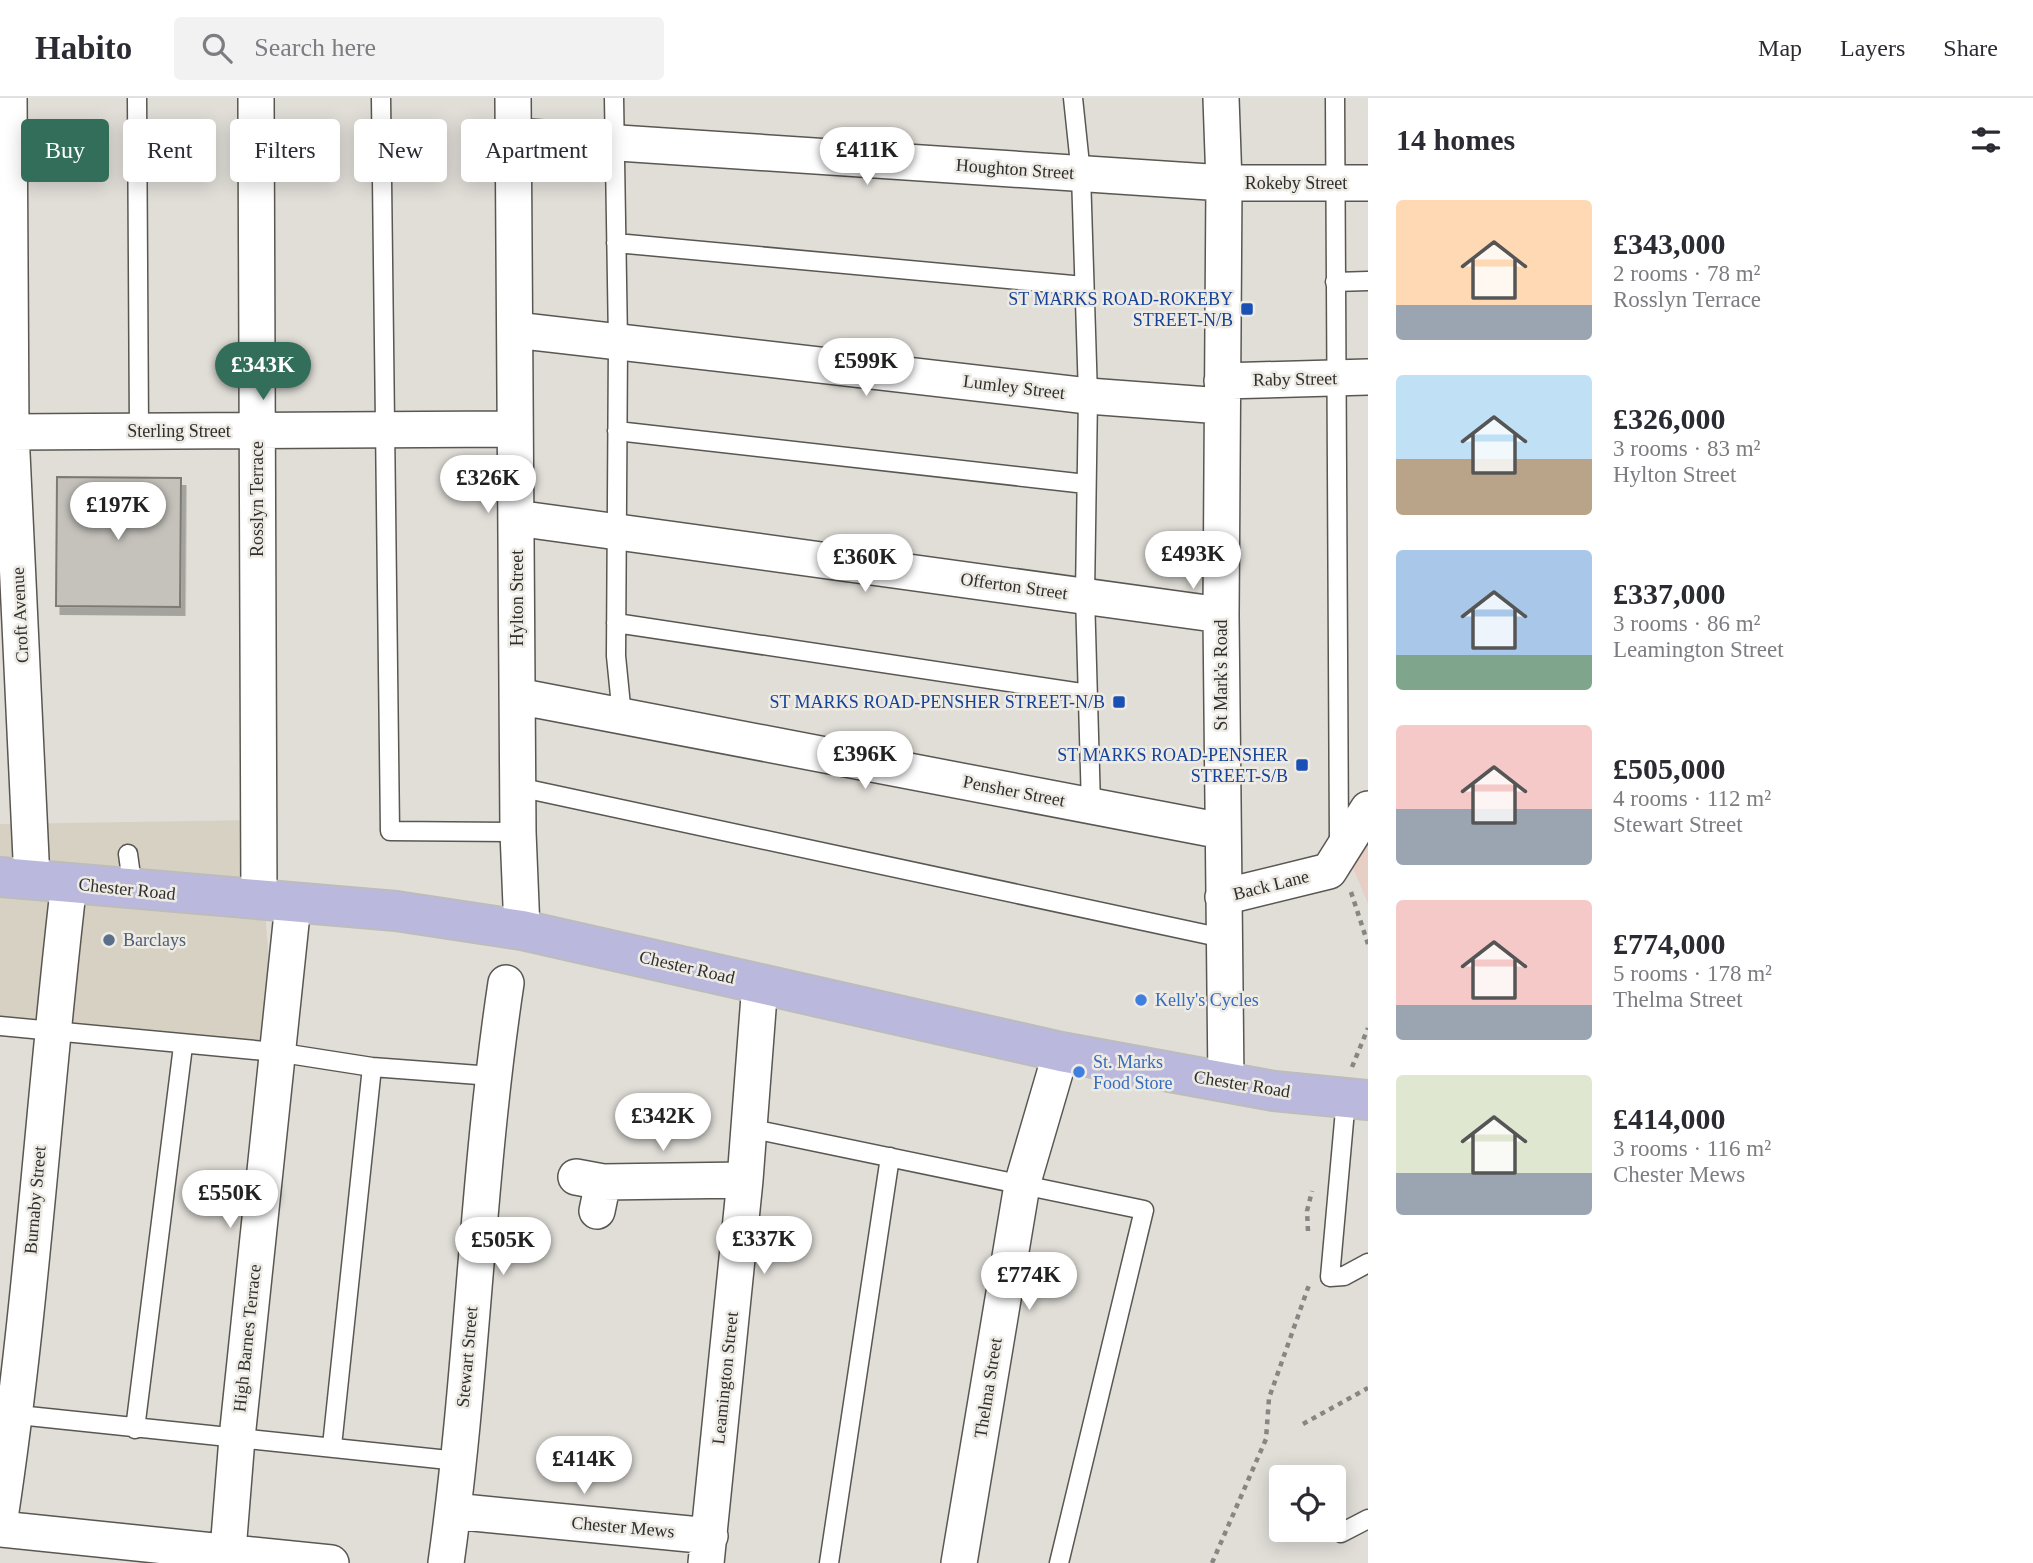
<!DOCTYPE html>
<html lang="en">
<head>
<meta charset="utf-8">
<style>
  :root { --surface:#fff; --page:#f2f2f3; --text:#2b2b33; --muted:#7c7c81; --line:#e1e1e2; --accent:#326e59 }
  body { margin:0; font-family:Georgia,serif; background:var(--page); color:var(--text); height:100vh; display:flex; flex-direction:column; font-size:26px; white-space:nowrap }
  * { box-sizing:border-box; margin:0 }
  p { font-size:23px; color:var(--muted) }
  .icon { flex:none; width:38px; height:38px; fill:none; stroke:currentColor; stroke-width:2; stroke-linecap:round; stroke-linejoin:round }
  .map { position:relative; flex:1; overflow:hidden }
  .side { display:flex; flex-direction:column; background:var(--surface); width:665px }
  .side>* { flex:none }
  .top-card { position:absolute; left:21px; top:21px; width:665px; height:63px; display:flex; gap:14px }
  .fabs { position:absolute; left:1269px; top:1367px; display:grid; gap:14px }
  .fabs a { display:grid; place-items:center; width:77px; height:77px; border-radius:7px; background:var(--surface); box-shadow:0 4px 18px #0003; font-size:35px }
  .price { position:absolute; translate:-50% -60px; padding:0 16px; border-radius:24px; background:#fff; color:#222; font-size:23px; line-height:46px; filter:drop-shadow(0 2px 4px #0008) }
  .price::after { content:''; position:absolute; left:50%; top:42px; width:21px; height:16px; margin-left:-10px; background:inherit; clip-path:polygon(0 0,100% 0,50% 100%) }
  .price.selected { background:var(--accent); color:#fff }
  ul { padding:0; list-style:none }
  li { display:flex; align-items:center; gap:21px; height:175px; padding:0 28px }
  li span { display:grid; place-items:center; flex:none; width:196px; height:140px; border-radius:7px; color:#555 }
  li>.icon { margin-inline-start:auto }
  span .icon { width:84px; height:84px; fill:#fffc; stroke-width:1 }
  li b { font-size:30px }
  h2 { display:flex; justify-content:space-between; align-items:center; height:84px; padding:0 28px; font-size:30px }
  .tag { padding:0 24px; border-radius:7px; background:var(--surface); box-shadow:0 4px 18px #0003; font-size:24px; line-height:63px }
  .tag.selected { background:var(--accent); color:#fff }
  header { display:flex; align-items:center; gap:42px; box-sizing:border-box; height:98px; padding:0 35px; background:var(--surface); border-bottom:2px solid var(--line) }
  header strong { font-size:33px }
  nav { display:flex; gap:38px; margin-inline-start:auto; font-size:24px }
  .search { width:490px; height:63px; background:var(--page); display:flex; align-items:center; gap:18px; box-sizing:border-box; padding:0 24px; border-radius:7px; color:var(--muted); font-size:26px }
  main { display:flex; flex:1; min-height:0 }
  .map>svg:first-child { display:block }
  .built { fill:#d7d1c4 }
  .education { fill:#e7cfc5 }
  .building { fill:#c5c2bc; stroke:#7c7a74; stroke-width:2; filter:url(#shadow) }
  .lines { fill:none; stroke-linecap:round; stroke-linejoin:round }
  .lane-casing { stroke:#5a5752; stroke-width:21 }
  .street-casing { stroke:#5a5752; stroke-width:38 }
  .primary-casing { stroke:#bdbcbc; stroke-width:42 }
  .path { stroke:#888682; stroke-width:4.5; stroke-dasharray:5 5; stroke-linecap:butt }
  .lane { stroke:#fff; stroke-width:18 }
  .street { stroke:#fff; stroke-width:35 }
  .primary { stroke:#bbb8de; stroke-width:38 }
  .transit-dot { fill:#1a4fb4; stroke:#eeebe5; stroke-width:2.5 }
  .service-dot { fill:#5c6f8a; stroke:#eeebe5; stroke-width:2.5 }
  .shop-dot { fill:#3f7fe0; stroke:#eeebe5; stroke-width:2.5 }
  .labels { text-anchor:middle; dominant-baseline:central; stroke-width:5; stroke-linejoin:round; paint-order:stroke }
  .street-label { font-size:18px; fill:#302f2d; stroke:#eeebe5 }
  .transit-label { font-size:18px; fill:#164399; stroke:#eeebe5; text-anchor:end }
  .service-label { font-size:18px; fill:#4e5e75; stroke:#eeebe5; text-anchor:start }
  .shop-label { font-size:18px; fill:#366cbe; stroke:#eeebe5; text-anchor:start }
</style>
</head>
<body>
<header>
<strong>Habito</strong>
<div class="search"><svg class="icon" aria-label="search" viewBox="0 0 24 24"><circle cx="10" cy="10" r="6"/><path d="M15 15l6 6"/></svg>Search here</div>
<nav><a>Map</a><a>Layers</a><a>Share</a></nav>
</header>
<main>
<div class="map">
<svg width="1368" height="1465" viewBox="0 0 1368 1465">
  <defs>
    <filter id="shadow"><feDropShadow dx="4.5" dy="8" stdDeviation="0" flood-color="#0004"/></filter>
  </defs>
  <rect width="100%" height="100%" fill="#e1ded8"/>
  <path class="built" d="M258 722 276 954 0 929V726Z"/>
  <path class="education" d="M1368 742V806L1351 765Z"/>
  <path class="building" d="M57 379 181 380 180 509 56 508Z"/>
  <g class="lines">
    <g class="lane-casing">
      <path id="lane" d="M137 0 139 333
        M381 0 390 733 518 734
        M614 0 618 244 616 558 622 618
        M1073 0 1081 76 1088 298 1085 497 1091 708
        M1335 0 1339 745
        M616 145 1084 188
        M1335 184 1368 183
        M617 333 1086 386
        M616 525 1088 596
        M518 689 1223 840
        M128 756 133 792
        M0 928 276 954 372 969 492 978
        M1345 1012 1330 1179 1344 1178 1368 1165
        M748 1030 1144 1112 1059 1465
        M9 1316 458 1363
        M135 1331 183 948
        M332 1348 372 969
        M1341 1435 1368 1421
        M829 1465 890 1059"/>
    </g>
    <g class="street-casing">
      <path id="street" d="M9 0 11 334 32 782
        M256 0 259 802
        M513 0 518 734 522 832
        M1221 0 1224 85 1221 517 1226 985
        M513 38 1224 85H1368
        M515 232 1088 298 1222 308
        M1222 283 1368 279
        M11 334 515 331
        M516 420 1221 517
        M517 598 1222 733
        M1223 799 1329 773 1368 711
        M576 1079 603 1084 745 1082
        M597 1113 603 1084
        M453 1413 710 1438
        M0 1420C32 1209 44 996 69 785
        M0 1431 331 1465
        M227 1465 237 1340 293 806
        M446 1465C473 1272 477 1077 506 885
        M706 1465 745 1082 760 885
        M959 1465 1022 1087 1061 954"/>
    </g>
    <g class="primary-casing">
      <path id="primary" d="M0 779 396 813 522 832 1061 954 1274 993 1368 1002"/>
    </g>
    <path class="path" d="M1351 794 1368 846
      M1352 969 1368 930
      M1308 1133 1307 1113 1312 1093
      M1303 1326 1368 1290
      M1212 1465 1266 1341 1269 1300 1309 1187"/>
    <use href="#lane" class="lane"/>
    <use href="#street" class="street"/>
    <use href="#primary" class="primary"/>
  </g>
  <g class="transit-dot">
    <rect x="1240" y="204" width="14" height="14" rx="3.5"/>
    <rect x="1112" y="597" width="14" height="14" rx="3.5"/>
    <rect x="1295" y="660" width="14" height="14" rx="3.5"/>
  </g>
  <circle class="service-dot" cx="109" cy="842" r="7"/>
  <g class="shop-dot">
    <circle cx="1141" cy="902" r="7"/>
    <circle cx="1079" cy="974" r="7"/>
  </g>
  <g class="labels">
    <g class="street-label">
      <text transform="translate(1015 71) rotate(4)">Houghton Street</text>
      <text x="1296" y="85">Rokeby Street</text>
      <text transform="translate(1295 281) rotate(-1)">Raby Street</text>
      <text transform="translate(1014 289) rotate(7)">Lumley Street</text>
      <text x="179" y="333">Sterling Street</text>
      <text transform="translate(257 401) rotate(-90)">Rosslyn Terrace</text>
      <text transform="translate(1014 488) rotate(8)">Offerton Street</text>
      <text transform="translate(517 500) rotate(-90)">Hylton Street</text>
      <text transform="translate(20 517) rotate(-93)">Croft Avenue</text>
      <text transform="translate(1221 577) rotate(-90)">St Mark's Road</text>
      <text transform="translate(1014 693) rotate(11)">Pensher Street</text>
      <text transform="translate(1271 787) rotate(-14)">Back Lane</text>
      <text transform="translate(127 791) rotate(6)">Chester Road</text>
      <text transform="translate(687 869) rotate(13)">Chester Road</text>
      <text transform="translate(1242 986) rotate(9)">Chester Road</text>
      <text transform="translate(35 1102) rotate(-85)">Burnaby Street</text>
      <text transform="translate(247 1240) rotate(-84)">High Barnes Terrace</text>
      <text transform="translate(467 1259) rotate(-85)">Stewart Street</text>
      <text transform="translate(725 1280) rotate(-84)">Leamington Street</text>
      <text transform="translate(988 1290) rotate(-81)">Thelma Street</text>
      <text transform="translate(623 1429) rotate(5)">Chester Mews</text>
    </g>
    <g class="transit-label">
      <text x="1233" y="201">ST MARKS ROAD-ROKEBY<tspan x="1233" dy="21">STREET-N/B</tspan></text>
      <text x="1105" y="604">ST MARKS ROAD-PENSHER STREET-N/B</text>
      <text x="1288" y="657">ST MARKS ROAD-PENSHER<tspan x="1288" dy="21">STREET-S/B</tspan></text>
    </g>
    <g class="service-label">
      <text x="123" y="842">Barclays</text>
    </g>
    <g class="shop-label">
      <text x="1155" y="902">Kelly's Cycles</text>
      <text x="1093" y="964">St. Marks<tspan x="1093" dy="21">Food Store</tspan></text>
    </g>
  </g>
</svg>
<div class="fabs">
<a><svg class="icon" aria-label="locate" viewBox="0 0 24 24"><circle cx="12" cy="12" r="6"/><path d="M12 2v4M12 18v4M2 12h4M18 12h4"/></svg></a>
</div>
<b class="price" style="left:867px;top:89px">£411K</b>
<b class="price" style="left:866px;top:300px">£599K</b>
<b class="price selected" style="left:263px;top:304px">£343K</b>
<b class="price" style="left:488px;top:417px">£326K</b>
<b class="price" style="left:118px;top:444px">£197K</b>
<b class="price" style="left:1193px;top:493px">£493K</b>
<b class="price" style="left:865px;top:496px">£360K</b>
<b class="price" style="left:865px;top:693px">£396K</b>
<b class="price" style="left:663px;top:1055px">£342K</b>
<b class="price" style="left:230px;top:1132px">£550K</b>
<b class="price" style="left:764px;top:1178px">£337K</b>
<b class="price" style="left:503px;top:1179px">£505K</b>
<b class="price" style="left:1029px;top:1214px">£774K</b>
<b class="price" style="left:584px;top:1398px">£414K</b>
<div class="top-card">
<a class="tag selected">Buy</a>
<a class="tag">Rent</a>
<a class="tag">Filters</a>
<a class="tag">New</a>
<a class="tag">Apartment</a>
</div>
</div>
<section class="side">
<h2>14 homes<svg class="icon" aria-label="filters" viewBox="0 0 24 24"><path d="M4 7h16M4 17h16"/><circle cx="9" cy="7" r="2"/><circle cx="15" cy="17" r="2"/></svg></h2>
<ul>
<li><span style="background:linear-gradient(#ffd9b3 75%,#9aa5b1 0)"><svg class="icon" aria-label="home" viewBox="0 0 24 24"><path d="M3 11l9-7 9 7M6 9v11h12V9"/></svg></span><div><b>£343,000</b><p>2 rooms · 78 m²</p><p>Rosslyn Terrace</p></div></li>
<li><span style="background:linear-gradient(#bfe0f5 60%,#b9a48a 0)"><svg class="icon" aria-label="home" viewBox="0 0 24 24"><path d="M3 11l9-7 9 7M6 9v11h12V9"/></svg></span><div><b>£326,000</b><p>3 rooms · 83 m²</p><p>Hylton Street</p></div></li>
<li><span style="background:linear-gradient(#a9c7e8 75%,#7fa58c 0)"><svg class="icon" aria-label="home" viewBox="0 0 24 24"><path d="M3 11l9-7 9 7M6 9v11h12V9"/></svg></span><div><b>£337,000</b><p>3 rooms · 86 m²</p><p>Leamington Street</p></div></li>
<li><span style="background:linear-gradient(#f6c9c9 60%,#9aa5b1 0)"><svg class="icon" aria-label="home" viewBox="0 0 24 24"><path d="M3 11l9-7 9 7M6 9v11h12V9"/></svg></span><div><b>£505,000</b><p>4 rooms · 112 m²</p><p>Stewart Street</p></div></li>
<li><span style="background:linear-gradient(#f6c9c9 75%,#9aa5b1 0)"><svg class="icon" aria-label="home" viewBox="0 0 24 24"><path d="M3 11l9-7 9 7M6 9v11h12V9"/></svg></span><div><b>£774,000</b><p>5 rooms · 178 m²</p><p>Thelma Street</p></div></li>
<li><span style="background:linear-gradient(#dfe7d0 70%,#9aa5b1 0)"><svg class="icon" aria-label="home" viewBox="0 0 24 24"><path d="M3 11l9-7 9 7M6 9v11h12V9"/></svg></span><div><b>£414,000</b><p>3 rooms · 116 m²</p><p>Chester Mews</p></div></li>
</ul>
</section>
</main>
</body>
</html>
